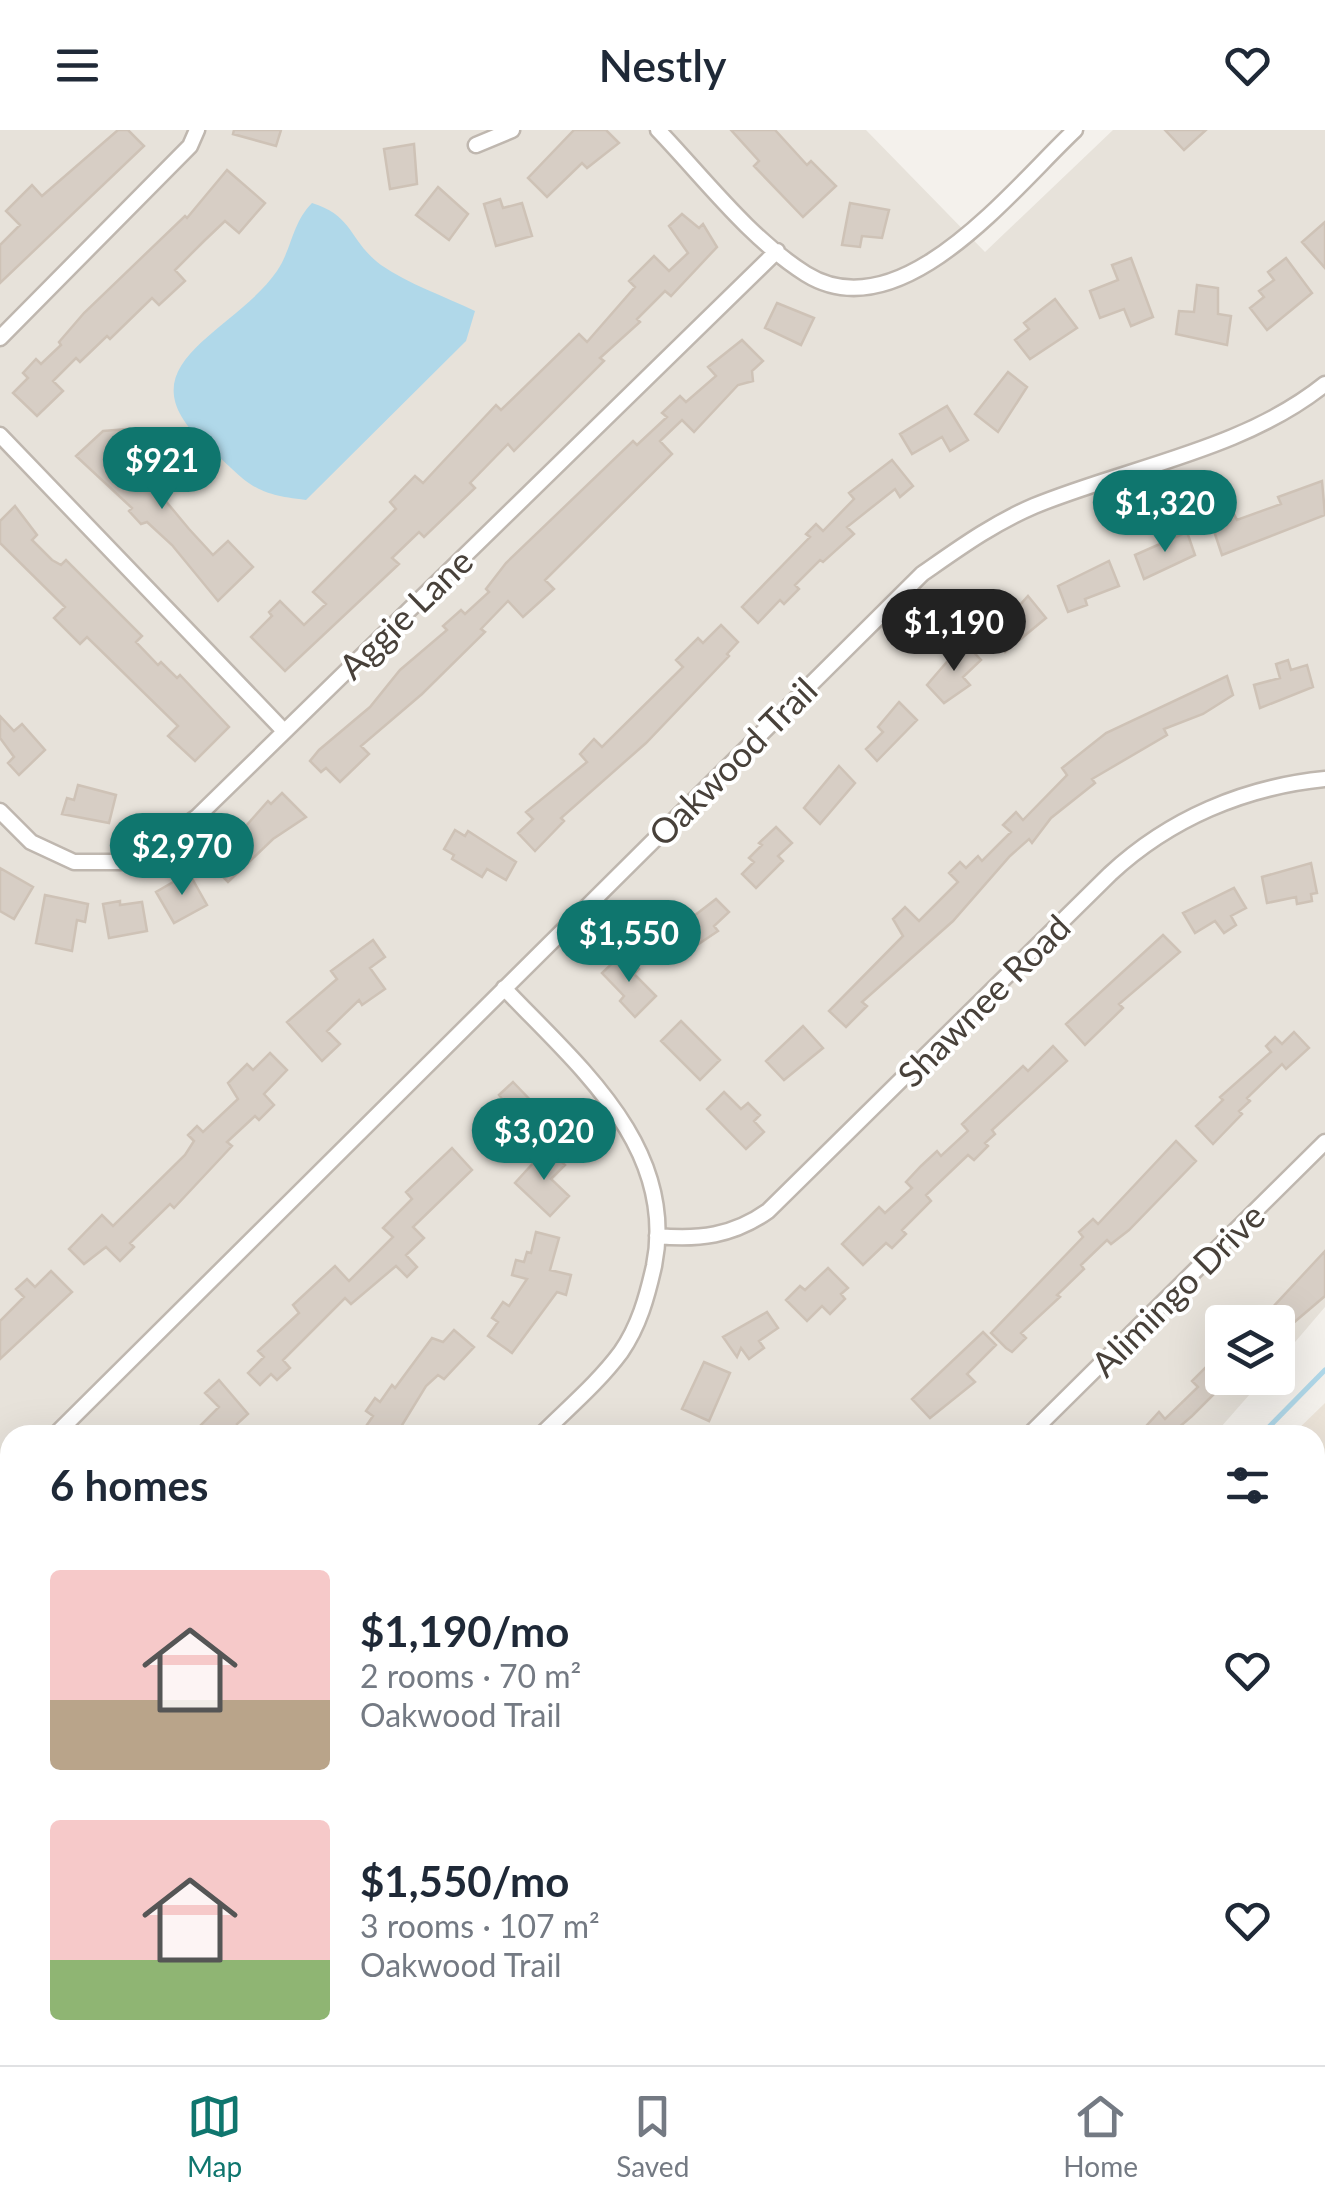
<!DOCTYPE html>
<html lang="en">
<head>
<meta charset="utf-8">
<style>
  :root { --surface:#fff; --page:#f2f2f3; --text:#1f2937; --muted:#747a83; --line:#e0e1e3; --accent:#0f766e }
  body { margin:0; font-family:Lato,sans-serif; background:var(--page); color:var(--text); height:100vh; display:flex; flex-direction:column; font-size:38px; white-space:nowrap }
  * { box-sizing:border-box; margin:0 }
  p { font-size:32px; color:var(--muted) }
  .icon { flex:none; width:55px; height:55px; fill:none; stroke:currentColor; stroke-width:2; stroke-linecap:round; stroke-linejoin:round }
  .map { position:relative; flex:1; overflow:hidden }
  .side { position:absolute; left:0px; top:1295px; width:1325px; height:640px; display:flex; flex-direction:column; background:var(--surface); border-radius:30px 30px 0 0; box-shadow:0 10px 40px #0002 }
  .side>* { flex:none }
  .fabs { position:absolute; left:1205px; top:1175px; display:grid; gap:20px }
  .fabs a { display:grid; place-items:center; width:90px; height:90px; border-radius:10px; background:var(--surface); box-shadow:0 10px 40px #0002; font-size:50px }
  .price { position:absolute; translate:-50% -85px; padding:0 22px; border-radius:35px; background:var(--accent); color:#fff; font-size:32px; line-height:65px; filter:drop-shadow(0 2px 5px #0008) }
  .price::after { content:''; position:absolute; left:50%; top:60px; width:30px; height:22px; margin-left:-15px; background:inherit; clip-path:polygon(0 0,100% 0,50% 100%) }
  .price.active { background:#222; color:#fff }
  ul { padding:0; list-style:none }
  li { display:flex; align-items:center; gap:30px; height:250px; padding:0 50px }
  li span { display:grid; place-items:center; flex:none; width:280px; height:200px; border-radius:10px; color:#555 }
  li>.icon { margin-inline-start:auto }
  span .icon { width:120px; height:120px; fill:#fffc; stroke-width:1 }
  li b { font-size:42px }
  h2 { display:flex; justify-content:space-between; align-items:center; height:120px; padding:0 50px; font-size:42px }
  header { display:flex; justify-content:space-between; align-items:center; height:130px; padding:0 50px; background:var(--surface); font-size:45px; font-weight:600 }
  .tab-bar { display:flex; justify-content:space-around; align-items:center; height:140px; border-top:2px solid var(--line); background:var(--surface); font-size:28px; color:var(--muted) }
  .tab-bar a { display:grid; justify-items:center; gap:5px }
  .tab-bar .active { color:var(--accent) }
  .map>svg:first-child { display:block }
  .residential { fill:#e7e2da }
  .education { fill:#ebe3d8 }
  .water { fill:#b0d8e9 }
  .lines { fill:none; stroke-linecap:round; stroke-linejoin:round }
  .stream { stroke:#b0d8e9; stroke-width:5 }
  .building { fill:#d7cec5; stroke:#cec2b6; stroke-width:2.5 }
  .street-casing { stroke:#bfb7af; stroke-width:19 }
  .street { stroke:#fff; stroke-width:14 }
  .labels { text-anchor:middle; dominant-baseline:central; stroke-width:8; stroke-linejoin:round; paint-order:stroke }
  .street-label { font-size:35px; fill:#48413a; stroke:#fff }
</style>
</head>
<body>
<header><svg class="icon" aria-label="menu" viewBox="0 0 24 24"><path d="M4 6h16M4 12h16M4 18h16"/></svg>Nestly<svg class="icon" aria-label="heart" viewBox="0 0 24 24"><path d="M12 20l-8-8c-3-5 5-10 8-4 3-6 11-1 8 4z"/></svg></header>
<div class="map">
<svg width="1325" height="1935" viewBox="0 0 1325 1935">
  <rect width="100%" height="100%" fill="#f4f1ec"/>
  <path class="residential" d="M0 0H866L985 122 1113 0H1325V1177L1278 1232V1192H1222V1248H1264L1214 1305H10V1925H1159L1169 1935H0Z"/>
  <path class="education" d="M1325 1273V1935H1169L1159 1925H1315V1305H1292Z"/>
  <path class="water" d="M312 73C354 86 349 111 381 135 408 154 444 166 475 181L466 211 306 370C250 364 249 353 208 317 116 235 233 205 277 141 292 119 292 93 312 73Z"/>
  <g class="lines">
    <path class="stream" d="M1261 1305 1325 1240"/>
  </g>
  <path class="building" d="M118 0H128L144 16 0 153V115L20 95 6 81 32 55 42 66Z
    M234 0H281L276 16 233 4Z
    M574 0H606L619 13 587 38 582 33 547 67 528 48Z
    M731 0H775L807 35 811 31 836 56 803 87 754 36 759 31Z
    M1165 0H1206L1184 20Z
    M414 14 417 54 390 59 384 19Z
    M227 40 265 73 239 103 225 91 204 111 175 140 185 151 159 175 152 168 110 209 107 206 80 232 76 228 53 251 63 261 37 286 13 263 28 248 23 243 36 229 41 234 61 215 59 212 84 183 185 86 187 88Z
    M438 57 468 84 449 110 416 85Z
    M500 69 503 78 522 73 532 106 496 116 484 74Z
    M850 73 889 80 882 108 862 106 860 117 842 115Z
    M682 84 699 98 703 94 717 117 671 166 665 161 637 189 640 192 600 228 604 231 514 321 508 314 470 353 475 358 424 407 419 402 392 428 399 434 285 541 251 507 272 486 269 482 280 471 304 495 326 474 313 462 396 379 390 372 415 346 423 353 496 275 501 280 579 204 587 212 635 157 629 151 654 126 669 141 688 123 669 96Z
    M1325 92V138L1302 112Z
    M1131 128 1153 187 1131 196 1124 179 1100 188 1090 161 1118 150 1112 135Z
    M1286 128 1312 163 1267 200 1250 178 1264 167 1259 161 1274 150 1268 142Z
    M1197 155 1218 158V184L1231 186 1227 215 1176 204 1179 181 1194 182Z
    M1055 169 1077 198 1030 229 1015 210 1029 199 1024 193Z
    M777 173 814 188 801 215 765 198Z
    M742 210 763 231 752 241 753 251 738 255 694 302 682 290 660 311 672 324 545 450 554 459 523 487 508 471 481 499 485 502 422 564 361 616 369 624 340 652 326 638 321 642 310 631 319 620 370 577 400 540 447 500 443 496 461 480 465 484 489 462 486 459 506 433 633 311 637 315 667 287 662 283 680 266 686 272 716 246 708 237Z
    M1008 242 1027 257 998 302 975 284Z
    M947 276 968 310 950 321 942 307 912 324 900 304Z
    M128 299 114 313 140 341 152 329 162 339 175 358 164 369 189 399 213 425 228 411 253 437 218 471 172 415 147 392 141 394 129 381 132 378 76 326 103 301Z
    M892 330 913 356 900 367 895 359 847 397 854 404 823 432 820 430 795 455 799 459 784 474 780 470 758 493 742 477 810 407 806 404 816 394 823 401 854 369 849 363Z
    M1322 351 1325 385 1222 425 1211 392 1234 384 1237 390 1281 374 1278 367Z
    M15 376 37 405 32 410 52 430 61 435 66 430 142 506 136 512 158 535 161 532 177 548 180 545 229 597 195 631 168 606 178 596 87 507 80 514 54 488 65 477 0 413V391Z
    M1187 402 1195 425 1144 449 1135 425Z
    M1109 431 1119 456 1085 469 1087 475 1068 482 1058 456Z
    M1028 466 1046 488 1005 522 992 506Z
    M721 495 738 512 727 524 729 526 646 613 561 688 564 691 535 721 518 703 533 689 526 682 587 632 580 624 594 609 602 617 683 537 676 530 698 508 703 513Z
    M964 512 981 530 963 547 970 555 944 573 927 555Z
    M1288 530 1291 540 1307 535 1313 557 1260 578 1254 555 1280 548 1276 534Z
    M1227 546 1233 565 1203 584 1164 599 1167 605 1092 649 1095 653 1051 688 1032 713 1029 709 1010 726 953 791 862 872 867 876 846 897 829 881 903 806 893 789 905 777 919 791 958 752 949 743 960 732 966 738 978 726 982 731 1011 702 1003 695 1016 682 1023 690 1067 645 1062 638 1106 603Z
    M899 572 917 590 877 631 866 619 883 602 878 597Z
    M0 586 14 601 22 594 45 620 19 645 8 633 14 627 0 608Z
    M839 636 855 653 820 694 804 678Z
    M78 655 116 665 109 693 62 684 67 668 74 670Z
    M282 663 306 687 273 709 228 752 205 729 226 709 237 706 268 671 271 674Z
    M776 697 792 713 778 726 783 731 756 758 742 744 754 732 749 728 762 715 759 713Z
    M455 700 465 706 468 701 516 732 506 750 487 739 482 747 452 729 454 725 444 719Z
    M1311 733 1317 763 1311 764 1312 771 1297 774 1296 767 1267 773 1262 747Z
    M0 738 33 757 14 789 0 781Z
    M189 743 207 775 174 793 156 762Z
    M1234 758 1246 778 1231 786 1236 795 1224 803 1215 791 1195 803 1183 783Z
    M45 765 88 774 85 792 77 790 72 821 36 813Z
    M716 769 729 782 714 796 718 801 688 821 672 803Z
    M120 771V775L142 772 147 801 109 808 103 774Z
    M1163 805 1180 822 1119 874 1123 878 1085 915 1066 894Z
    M373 810 385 827 370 838 385 859 362 875 359 870 327 901 340 914 322 931 287 892 337 849 331 841Z
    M623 823 639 839 634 844 656 866 635 887 620 871 624 866 602 843Z
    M681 891 720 930 700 950 661 911Z
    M803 896 823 918 784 950 766 931Z
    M1294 902 1309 918 1286 939 1282 934 1247 968 1250 971 1239 981 1242 984 1213 1014 1196 996 1223 970 1220 967 1271 922 1266 916 1275 907 1282 914Z
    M1053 916 1067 931 992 1000 995 1004 985 1013 988 1016 974 1030 968 1025 926 1065 931 1071 902 1100 906 1104 892 1118 886 1113 863 1135 842 1114 879 1077 885 1083 912 1058 906 1052 921 1036 937 1021 941 1026 968 1001 962 994 1023 936 1028 941Z
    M270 923 287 940 264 964 274 975 259 990 255 986 227 1012 232 1016 174 1078 170 1074 130 1113 134 1117 120 1131 106 1117 84 1134 69 1119 102 1085 113 1096 185 1025 194 1011 188 1005 197 996 203 1002 238 969 228 953 247 934 253 940Z
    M513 952 536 976 496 1014 477 994 503 970 499 965Z
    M724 962 741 979 748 973 760 985 754 991 764 1002 746 1019 707 979Z
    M1176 1011 1196 1031 1129 1100 1111 1114 1107 1110 1081 1135 1084 1139 1057 1165 1060 1167 1021 1203 1026 1208 1012 1222 1006 1218 991 1203 1083 1107 1079 1102 1093 1089 1098 1094Z
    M452 1018 472 1040 413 1097 424 1108 406 1125 417 1137 407 1147 396 1136 351 1174 345 1168 283 1230 290 1238 277 1250 271 1244 260 1255 248 1243 264 1227 258 1221 299 1183 293 1175 335 1136 349 1151 393 1107 383 1098 412 1069 406 1062Z
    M547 1018 565 1035 551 1049 569 1066 550 1086 515 1053Z
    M536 1102 559 1108 550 1140 571 1145 566 1165 557 1162 512 1223 488 1206 498 1192 492 1188 503 1172 509 1176 527 1149 512 1145 516 1130 524 1132 527 1122 531 1123Z
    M1325 1121V1166L1278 1206V1192H1259Z
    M828 1138 848 1158 841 1164 845 1169 830 1184 822 1176 807 1191 786 1170 800 1156 805 1160Z
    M51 1141 72 1162 0 1229V1191L24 1167 16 1159 27 1149 35 1157Z
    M767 1182 778 1198 759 1211 764 1218 749 1229 741 1218 737 1227 723 1207Z
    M454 1200 474 1217 444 1249 438 1245 426 1256 396 1305H360L373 1286 366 1281 375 1268 380 1272 392 1255 395 1258 432 1208 443 1212Z
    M983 1202 996 1215 967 1244 975 1252 930 1288 912 1269Z
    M1214 1229 1222 1238 1223 1255 1192 1286 1170 1305H1138L1159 1282 1165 1289 1198 1257 1192 1251Z
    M704 1232 730 1243 709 1291 682 1279Z
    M219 1250 248 1284 237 1294 241 1298 234 1305H191L219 1277 205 1263Z"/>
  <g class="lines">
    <g class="street-casing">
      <path id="street" d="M658 0C704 48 749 108 806 144 901 203 1012 59 1075 0
        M476 15 512 0
        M0 208 190 16 197 0
        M0 305 284 601
        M0 681 31 712 74 732H125L139 728 197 687 777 121
        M504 858C577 935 678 1017 654 1136 647 1167 639 1196 621 1222 598 1253 568 1278 541 1305
        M657 1106C698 1110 733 1106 768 1081L1110 744C1169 689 1244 657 1325 649
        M55 1305 922 444C958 419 992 394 1034 376 1129 337 1243 320 1325 254
        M1029 1305 1325 1012
        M0 1416 10 1385
        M0 1571 10 1600
        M226 1925 228 1935
        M770 1925 779 1935
        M379 1935 396 1925"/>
    </g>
    <use href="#street" class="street"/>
  </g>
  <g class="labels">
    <g class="street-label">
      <text transform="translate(405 483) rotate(-44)">Aggie Lane</text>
      <text transform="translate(732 631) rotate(-45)">Oakwood Trail</text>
      <text transform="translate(983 870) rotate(-45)">Shawnee Road</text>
      <text transform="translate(1177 1159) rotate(-45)">Alimingo Drive</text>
    </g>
  </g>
</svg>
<div class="fabs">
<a><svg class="icon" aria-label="layers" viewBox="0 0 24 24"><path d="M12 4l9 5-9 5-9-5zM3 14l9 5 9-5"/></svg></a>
</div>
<b class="price" style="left:162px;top:382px">$921</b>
<b class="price" style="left:1165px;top:425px">$1,320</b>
<b class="price active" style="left:954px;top:544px">$1,190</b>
<b class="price" style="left:182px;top:768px">$2,970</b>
<b class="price" style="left:629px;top:855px">$1,550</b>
<b class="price" style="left:544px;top:1053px">$3,020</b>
<section class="side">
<h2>6 homes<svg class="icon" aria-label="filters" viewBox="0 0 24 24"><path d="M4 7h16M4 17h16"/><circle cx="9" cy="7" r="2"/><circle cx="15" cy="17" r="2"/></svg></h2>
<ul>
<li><span style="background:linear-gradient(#f6c9c9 65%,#b9a48a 0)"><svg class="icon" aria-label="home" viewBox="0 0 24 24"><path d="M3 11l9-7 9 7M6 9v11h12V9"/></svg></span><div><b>$1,190/mo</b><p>2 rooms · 70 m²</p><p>Oakwood Trail</p></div><svg class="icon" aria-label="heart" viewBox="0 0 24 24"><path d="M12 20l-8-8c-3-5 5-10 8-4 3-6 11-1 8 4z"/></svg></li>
<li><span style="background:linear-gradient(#f6c9c9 70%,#8fb573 0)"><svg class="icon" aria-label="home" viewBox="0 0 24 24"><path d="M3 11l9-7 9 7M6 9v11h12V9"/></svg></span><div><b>$1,550/mo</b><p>3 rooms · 107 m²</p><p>Oakwood Trail</p></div><svg class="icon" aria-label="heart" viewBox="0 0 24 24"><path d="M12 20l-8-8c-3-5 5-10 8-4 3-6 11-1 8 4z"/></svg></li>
</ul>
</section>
</div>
<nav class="tab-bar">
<a class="active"><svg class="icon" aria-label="map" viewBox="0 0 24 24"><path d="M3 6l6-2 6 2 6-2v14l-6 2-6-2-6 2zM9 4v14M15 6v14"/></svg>Map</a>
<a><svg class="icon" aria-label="saved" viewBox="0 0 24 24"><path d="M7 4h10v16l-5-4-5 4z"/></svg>Saved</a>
<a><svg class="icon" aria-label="home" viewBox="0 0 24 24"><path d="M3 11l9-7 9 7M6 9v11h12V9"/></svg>Home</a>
</nav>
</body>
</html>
